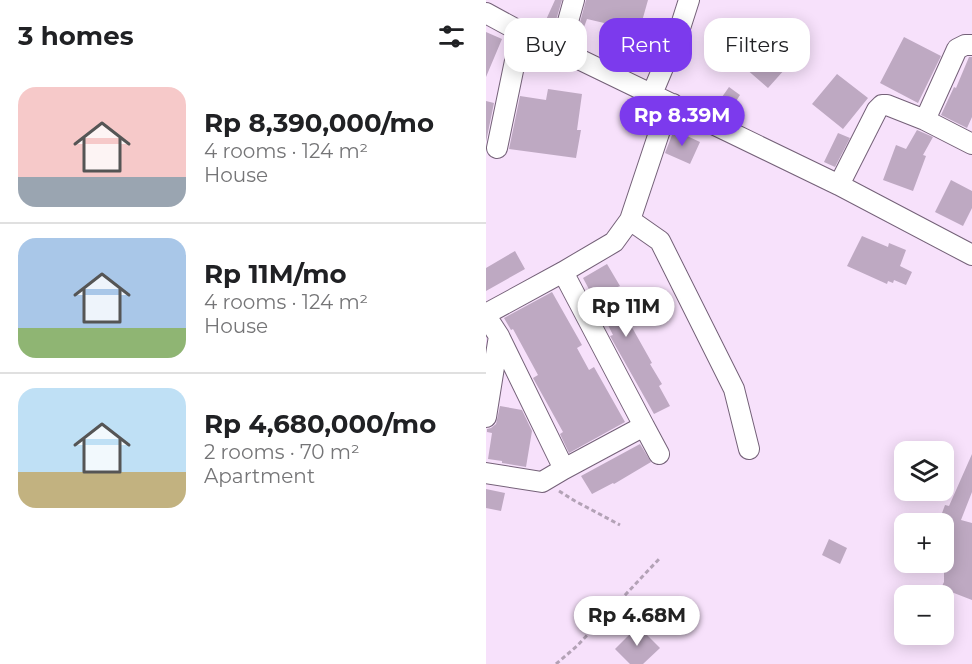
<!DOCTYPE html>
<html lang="en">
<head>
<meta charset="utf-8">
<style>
  :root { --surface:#fff; --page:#f6f6f6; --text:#202124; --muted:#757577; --line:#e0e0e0; --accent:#7c3aed }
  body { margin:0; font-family:Montserrat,sans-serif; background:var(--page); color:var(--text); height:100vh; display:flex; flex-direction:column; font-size:22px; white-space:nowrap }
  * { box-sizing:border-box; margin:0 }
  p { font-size:20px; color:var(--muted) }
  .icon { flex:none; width:33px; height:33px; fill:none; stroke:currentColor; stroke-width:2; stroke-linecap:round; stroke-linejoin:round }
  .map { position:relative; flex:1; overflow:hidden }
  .details { display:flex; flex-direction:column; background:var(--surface); width:486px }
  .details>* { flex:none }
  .guide { position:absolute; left:18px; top:18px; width:378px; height:54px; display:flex; gap:12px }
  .fabs { position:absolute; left:408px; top:441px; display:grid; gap:12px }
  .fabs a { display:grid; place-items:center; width:60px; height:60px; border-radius:12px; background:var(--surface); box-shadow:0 3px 15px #0003; font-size:30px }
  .price { position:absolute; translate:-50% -51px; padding:0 14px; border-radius:21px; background:#fff; color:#222; font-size:20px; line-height:39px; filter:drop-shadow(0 2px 3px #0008) }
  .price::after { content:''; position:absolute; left:50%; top:36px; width:18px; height:14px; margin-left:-9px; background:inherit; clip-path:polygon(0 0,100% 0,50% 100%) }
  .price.active { background:var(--accent); color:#fff }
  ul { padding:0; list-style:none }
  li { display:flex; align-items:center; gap:18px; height:150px; padding:0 18px }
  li+li { border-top:2px solid var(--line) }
  li span { display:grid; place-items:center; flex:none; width:168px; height:120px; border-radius:18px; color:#555 }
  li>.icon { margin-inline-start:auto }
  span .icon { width:72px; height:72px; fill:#fffc; stroke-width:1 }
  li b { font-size:26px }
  h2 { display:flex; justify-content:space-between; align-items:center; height:72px; padding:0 18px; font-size:26px }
  .pill { padding:0 21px; border-radius:18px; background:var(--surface); box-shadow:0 3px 15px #0003; font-size:21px; line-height:54px }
  .pill.active { background:var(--accent); color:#fff }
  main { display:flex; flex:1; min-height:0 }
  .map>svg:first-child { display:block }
  .building { fill:#bea9c2 }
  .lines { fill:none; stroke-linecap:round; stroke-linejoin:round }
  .minor-casing { stroke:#746178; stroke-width:22 }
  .path { stroke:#b3a2b6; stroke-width:3; stroke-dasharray:4.5 3; stroke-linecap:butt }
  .minor { stroke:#fff; stroke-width:20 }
</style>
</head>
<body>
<main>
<section class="details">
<h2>3 homes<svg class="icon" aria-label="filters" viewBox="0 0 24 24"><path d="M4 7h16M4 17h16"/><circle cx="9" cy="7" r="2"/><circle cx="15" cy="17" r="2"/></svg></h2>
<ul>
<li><span style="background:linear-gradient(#f6c9c9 75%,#9aa5b1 0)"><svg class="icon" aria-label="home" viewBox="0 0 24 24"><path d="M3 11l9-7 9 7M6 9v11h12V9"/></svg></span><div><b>Rp 8,390,000/mo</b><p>4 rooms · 124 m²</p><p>House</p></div></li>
<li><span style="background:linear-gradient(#a9c7e8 75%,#8fb573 0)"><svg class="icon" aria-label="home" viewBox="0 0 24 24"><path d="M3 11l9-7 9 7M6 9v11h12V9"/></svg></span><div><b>Rp 11M/mo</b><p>4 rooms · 124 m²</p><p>House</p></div></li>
<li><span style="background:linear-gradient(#bfe0f5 70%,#c2b280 0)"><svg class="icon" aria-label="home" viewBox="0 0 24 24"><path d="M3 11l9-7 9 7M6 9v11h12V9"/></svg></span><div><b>Rp 4,680,000/mo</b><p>2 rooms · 70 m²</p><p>Apartment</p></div></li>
</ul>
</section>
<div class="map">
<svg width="486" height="664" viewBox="0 0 486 664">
  <rect width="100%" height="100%" fill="#f7e1fb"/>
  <path class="building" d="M69 0H76L68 27 59 22Z
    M100 0H162L149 46 127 40 131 26 101 19 94 38 90 37Z
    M0 32 16 39 0 77Z
    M418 37 455 56 432 103 394 83Z
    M284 39 308 59 282 88 259 68Z
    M483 57H486V117L481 128 455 115 468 87 470 88Z
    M351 74 382 98 357 129 326 104Z
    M243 87 254 95 241 115 229 107Z
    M62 89 96 94 91 130H95L90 158 23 149 34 96 60 100Z
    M0 101 8 103 0 142Z
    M188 130 214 142 204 164 179 153Z
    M431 130 447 137 437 155 440 156 427 191 397 180 410 145 420 149Z
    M352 133 364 138 349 167 338 162Z
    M465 180 486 191V208L477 226 449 212Z
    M376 236 402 247 403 243 420 250 414 266 426 272 420 285 408 280 407 283 402 281 401 284 361 266Z
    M29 251 39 269 0 291V268Z
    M121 264 134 286 125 290 166 363 164 364 176 384 173 386 184 406 168 414 124 336 127 335 120 321 97 278Z
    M66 292 96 345 91 348 103 370 108 367 139 422 83 453 74 434 77 432 47 378 52 375 27 329 25 330 18 318Z
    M14 406 36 410 46 431 40 467 16 463V461L2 459 6 433 1 432V429L5 428 10 424Z
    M154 444 165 462 128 484 127 483 106 494 95 476Z
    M486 454V492L475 520 486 523V600L455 588 458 582V524H452L459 505 463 506Z
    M0 489 19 493 15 511 0 508Z
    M343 539 361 548 354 564 336 555Z
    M152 626 174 648 157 664H144L129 649Z"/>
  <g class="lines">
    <g class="minor-casing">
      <path id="minor" d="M0 13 35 32 74 50 353 185 486 255
        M74 50 88 0
        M166 94 195 25 203 0
        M439 120 471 49 479 45H486
        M11 148 35 32
        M353 185 391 110 396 105H401L439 120 486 144
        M144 220 174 241 248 389 263 449
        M0 314 77 272 128 242 144 220 175 127 187 104
        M0 316 13 336 78 469 158 426 77 272
        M0 417 13 336
        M158 426 173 454
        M0 473 56 482 78 469"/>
    </g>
    <path class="path" d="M73 491 89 501 134 525
      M70 664 91 646 173 559"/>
    <use href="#minor" class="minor"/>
  </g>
</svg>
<div class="fabs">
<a><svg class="icon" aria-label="layers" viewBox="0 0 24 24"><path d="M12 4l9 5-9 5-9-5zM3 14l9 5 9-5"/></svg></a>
<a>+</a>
<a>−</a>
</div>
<b class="price active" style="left:196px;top:147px">Rp 8.39M</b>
<b class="price" style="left:140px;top:338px">Rp 11M</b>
<b class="price" style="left:151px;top:647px">Rp 4.68M</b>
<div class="guide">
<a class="pill">Buy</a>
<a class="pill active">Rent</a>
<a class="pill">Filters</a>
</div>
</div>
</main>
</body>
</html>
